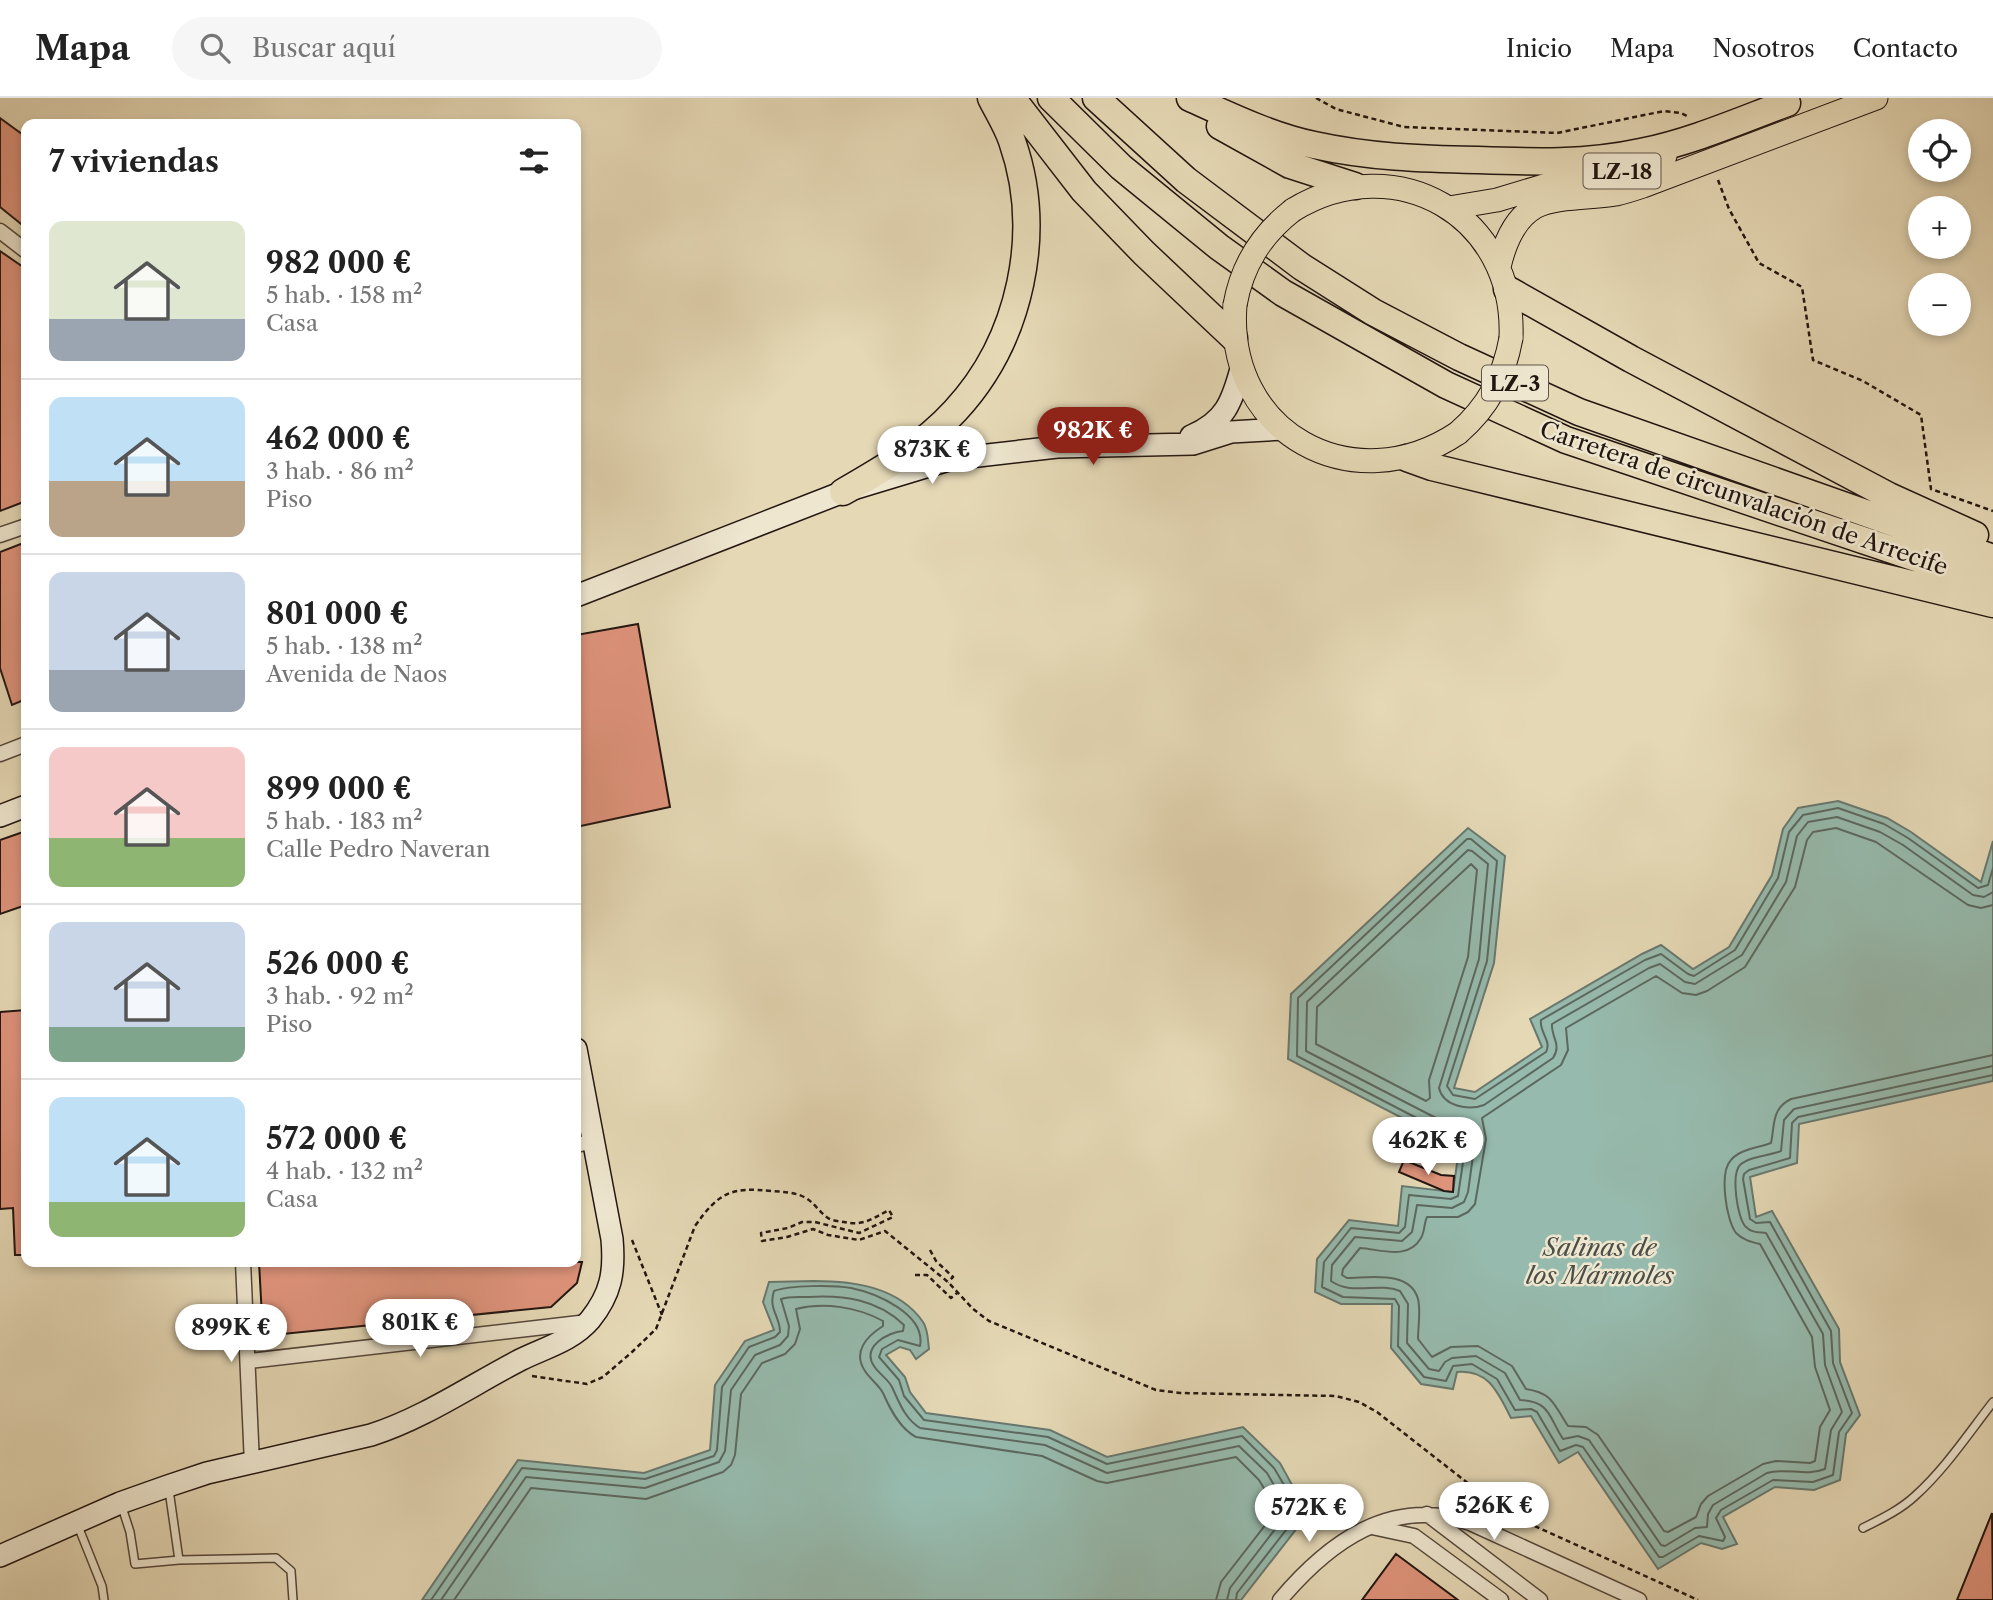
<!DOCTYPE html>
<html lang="es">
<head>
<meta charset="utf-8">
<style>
  :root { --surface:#fff; --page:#f6f6f6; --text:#222; --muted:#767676; --line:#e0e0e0; --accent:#8f2418 }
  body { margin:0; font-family:"Libre Caslon Text",serif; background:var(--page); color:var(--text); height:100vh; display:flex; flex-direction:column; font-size:26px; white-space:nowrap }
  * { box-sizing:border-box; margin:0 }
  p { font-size:23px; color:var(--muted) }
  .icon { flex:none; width:38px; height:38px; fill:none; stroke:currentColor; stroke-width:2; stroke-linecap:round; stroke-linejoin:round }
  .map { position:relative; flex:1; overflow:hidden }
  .sheet { position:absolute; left:21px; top:21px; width:560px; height:1148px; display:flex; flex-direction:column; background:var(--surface); border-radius:14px; box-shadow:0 4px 10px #0003 }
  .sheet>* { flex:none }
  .buttons { position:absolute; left:1908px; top:21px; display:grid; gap:14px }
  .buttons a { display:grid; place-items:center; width:63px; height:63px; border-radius:50%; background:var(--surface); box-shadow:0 4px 10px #0003; font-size:35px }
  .price { position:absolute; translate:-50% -60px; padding:0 16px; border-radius:24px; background:#fff; color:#222; font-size:23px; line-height:46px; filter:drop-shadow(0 2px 4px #0008) }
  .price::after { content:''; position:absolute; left:50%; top:42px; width:21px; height:16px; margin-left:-10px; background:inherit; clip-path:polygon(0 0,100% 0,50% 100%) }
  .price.on { background:var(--accent); color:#fff }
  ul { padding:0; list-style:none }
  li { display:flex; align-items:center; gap:21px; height:175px; padding:0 28px }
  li+li { border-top:2px solid var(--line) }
  li span { display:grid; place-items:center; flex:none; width:196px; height:140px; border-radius:14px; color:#555 }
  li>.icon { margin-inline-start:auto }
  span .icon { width:84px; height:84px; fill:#fffc; stroke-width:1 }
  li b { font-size:30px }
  h2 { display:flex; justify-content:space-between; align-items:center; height:84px; padding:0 28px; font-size:30px }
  header { display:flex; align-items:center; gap:42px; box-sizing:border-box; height:98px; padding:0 35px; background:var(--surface); border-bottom:2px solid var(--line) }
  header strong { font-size:33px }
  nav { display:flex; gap:38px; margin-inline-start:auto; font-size:24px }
  .search { width:490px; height:63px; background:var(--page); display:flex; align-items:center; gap:18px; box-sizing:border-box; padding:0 24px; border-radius:38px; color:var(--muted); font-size:26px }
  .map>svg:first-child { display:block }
  .water { fill:#96baad; stroke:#68786f; stroke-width:2 }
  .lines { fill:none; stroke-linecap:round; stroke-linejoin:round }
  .shore { stroke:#5c685f; stroke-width:2 }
  .building { fill:#de937b; stroke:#231611; stroke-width:2 }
  .service-casing { stroke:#54463a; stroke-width:10 }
  .minor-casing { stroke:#54463a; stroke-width:17 }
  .secondary-casing { stroke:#231611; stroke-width:24 }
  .primary-casing { stroke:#231611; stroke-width:25 }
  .motorway-casing { stroke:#231611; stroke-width:29 }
  .path { stroke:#231611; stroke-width:2.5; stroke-dasharray:5 3.5; stroke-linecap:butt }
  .service { stroke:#eee6cf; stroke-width:7 }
  .minor { stroke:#eee6cf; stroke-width:14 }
  .secondary { stroke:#eee6cf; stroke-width:21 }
  .primary { stroke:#e5d8b5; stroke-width:23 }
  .motorway { stroke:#e5d8b5; stroke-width:26 }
  .primary-bridge-casing { stroke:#231611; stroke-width:25; stroke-linecap:butt }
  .primary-bridge { stroke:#e5d8b5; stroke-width:23 }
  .labels { text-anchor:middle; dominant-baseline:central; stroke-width:5; stroke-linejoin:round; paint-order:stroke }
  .shield { fill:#eee6cf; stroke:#60544a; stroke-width:2 }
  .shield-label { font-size:21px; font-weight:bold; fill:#231611 }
  .street-label { font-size:23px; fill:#231611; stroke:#eee6cf }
  .water-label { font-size:24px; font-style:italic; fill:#4b4f48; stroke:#eee6cf }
</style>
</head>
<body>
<header>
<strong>Mapa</strong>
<div class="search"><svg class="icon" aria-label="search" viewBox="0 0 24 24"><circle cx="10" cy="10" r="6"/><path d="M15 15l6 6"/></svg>Buscar aquí</div>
<nav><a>Inicio</a><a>Mapa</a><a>Nosotros</a><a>Contacto</a></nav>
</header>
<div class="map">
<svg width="1993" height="1502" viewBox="0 0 1993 1502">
  <rect width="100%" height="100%" fill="#e5d8b5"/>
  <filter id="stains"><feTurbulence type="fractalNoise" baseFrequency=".00286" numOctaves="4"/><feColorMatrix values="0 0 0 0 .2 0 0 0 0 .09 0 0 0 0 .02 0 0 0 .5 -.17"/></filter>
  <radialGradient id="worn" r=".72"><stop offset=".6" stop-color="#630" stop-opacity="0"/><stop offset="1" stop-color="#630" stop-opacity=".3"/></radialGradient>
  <path class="water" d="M1838 703 1887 720 1911 734 1981 784 1993 743V983L1799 1026 1797 1065 1750 1079 1756 1119 1772 1113 1839 1231 1840 1264 1860 1317 1846 1336 1840 1382 1814 1392 1775 1389 1723 1419 1737 1446 1722 1451 1701 1445 1658 1471 1578 1354 1559 1365 1531 1318 1511 1320C1498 1295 1489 1271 1457 1274L1453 1291 1421 1286 1391 1250 1392 1206H1341L1315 1194 1317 1161 1349 1122 1398 1128 1402 1088 1453 1094 1461 1037 1433 1036 1288 961 1291 896 1468 730 1505 758 1494 865 1454 990 1475 994 1542 949 1530 921 1642 856 1661 847 1693 871 1729 849 1772 777 1783 731 1798 710Z
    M814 1183C854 1183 899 1189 923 1224 928 1231 928 1243 929 1251L916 1261 910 1252 900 1249 886 1257 905 1279 910 1294 926 1315 1050 1332 1107 1359 1243 1329 1280 1365 1308 1416 1241 1502H422L518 1362 644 1375 710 1352 715 1287 745 1243 774 1232 763 1204 769 1184Z"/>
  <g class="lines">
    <path class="shore" d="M1471 766 1477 772 1468 859 1429 982 1430 1000 1426 1003 1316 946 1317 909Z
      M1993 770 1988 787 1978 790 1908 740 1884 726 1838 710 1803 717 1789 734 1778 780 1735 852 1694 878 1688 876 1661 856 1645 862 1541 922C1539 934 1552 943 1546 954L1475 1001 1453 997 1447 988 1487 863 1497 763 1471 741H1467L1298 900 1297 958 1434 1029 1461 1030 1467 1037 1458 1098 1451 1101 1409 1097 1405 1129 1399 1135 1351 1130 1324 1164 1322 1189 1343 1199 1395 1201 1399 1208 1398 1248 1424 1279 1446 1283 1453 1268 1472 1266 1497 1281 1515 1312 1531 1311 1537 1314 1560 1353 1576 1347 1583 1349 1659 1459H1663L1699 1438 1723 1443 1725 1439 1716 1420 1721 1412 1773 1382 1813 1384 1833 1377 1839 1334 1852 1315 1833 1265 1831 1233 1770 1124 1756 1125 1750 1121 1743 1081 1744 1076 1749 1072 1790 1060 1792 1025 1798 1019 1993 977
      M1993 794 1984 799 1973 797 1903 747 1880 734 1837 719 1808 724 1797 738 1786 784 1742 857 1695 886 1685 884 1660 866 1649 870 1552 926C1551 939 1562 947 1553 960L1484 1007C1468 1013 1443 1008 1439 990L1479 861 1488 766 1472 753 1468 752 1307 904 1306 953 1436 1020 1467 1022 1473 1028 1476 1036 1468 1094 1464 1104 1452 1110 1417 1107 1412 1134 1402 1143 1355 1139 1332 1167 1331 1183C1352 1198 1378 1184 1400 1193L1408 1206 1407 1245 1429 1271 1439 1273 1445 1264 1452 1260 1476 1258 1505 1275 1520 1302C1551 1304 1548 1318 1563 1341L1578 1338 1589 1342 1661 1447 1665 1448 1695 1430 1707 1429 1708 1416 1713 1407 1767 1375C1786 1369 1805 1379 1825 1371L1831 1332 1842 1314 1825 1267 1823 1236 1766 1135C1759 1134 1752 1135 1746 1129 1737 1121 1731 1076 1740 1067 1750 1058 1769 1058 1781 1053L1784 1022 1794 1011 1993 968
      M1993 807 1981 810 1968 807 1876 744 1836 730 1813 734 1807 742 1795 789 1745 869 1707 893 1696 897 1682 895 1656 878 1566 930 1568 952 1561 967 1482 1020 1486 1041 1475 1106 1468 1114 1458 1119H1427C1424 1125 1425 1133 1421 1140 1408 1163 1380 1151 1360 1150L1343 1171 1342 1177 1347 1180C1370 1180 1410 1172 1418 1201 1421 1213 1418 1229 1418 1241L1432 1259 1451 1249 1478 1248 1512 1268 1526 1291C1553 1295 1554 1307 1568 1328L1586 1329 1598 1337 1664 1433 1668 1434 1696 1419 1701 1406 1708 1398 1763 1366 1776 1363 1810 1365 1815 1363 1820 1329 1830 1312 1815 1269 1812 1239 1760 1146C1751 1144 1743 1142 1736 1135 1726 1122 1719 1074 1731 1062 1740 1051 1758 1050 1771 1045 1775 1027 1771 1011 1791 1001L1993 957
      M431 1502 522 1370 645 1381 714 1358 717 1352 722 1289 749 1249 775 1239 780 1234C780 1218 768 1211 774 1193 790 1187 834 1187 851 1190 876 1195 926 1216 920 1248L898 1242 882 1251 879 1259 899 1282 904 1298 924 1322 1048 1339 1107 1366 1242 1338 1274 1370 1300 1414 1237 1495 1236 1502
      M441 1502 526 1379 645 1390 719 1364 725 1353 731 1292 755 1257 780 1247 788 1238 789 1228 781 1201C789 1198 799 1199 808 1199 844 1197 877 1201 904 1227L903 1233C888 1234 861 1249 874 1268 879 1276 888 1281 892 1289 899 1304 905 1321 920 1330L1045 1347 1107 1375 1239 1348 1267 1375 1289 1413 1230 1490 1227 1502
      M454 1502 531 1390 646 1401 723 1374 731 1367 735 1357 741 1296 762 1265 785 1256 795 1246 800 1231 796 1211C824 1204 858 1209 883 1223V1228C867 1238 852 1254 865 1273 870 1281 879 1287 883 1295 890 1311 900 1331 916 1339L1042 1358 1097 1383 1107 1385 1236 1359 1259 1382 1277 1412 1221 1484 1216 1502"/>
  </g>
  <path class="building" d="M0 20 26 39V130L0 109Z
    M0 153 26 171V403L0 413Z
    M26 444V601L12 607 0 570V454Z
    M638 526 670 709 576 729V537Z
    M26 733V807L0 816V742Z
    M26 912V1157H15L13 1110 0 1111V914Z
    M1404 1062 1441 1077 1454 1078 1453 1094 1444 1093 1399 1074Z
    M259 1164H582L577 1185 551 1209 263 1238Z
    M1992 1415 1993 1502H1957Z
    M1396 1456 1458 1502H1362Z"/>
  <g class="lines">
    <g class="service-casing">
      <path id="service" d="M121 1406 130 1434 135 1466 179 1462 169 1392
        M78 1428 102 1488 104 1502
        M1863 1430C1881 1421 1900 1412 1915 1398 1945 1371 1968 1336 1993 1304
        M179 1462 276 1460 291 1473 293 1502"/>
    </g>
    <g class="minor-casing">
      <path id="minor" d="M0 133 26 153
        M0 437 26 428
        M0 656 26 646
        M576 1047 595 1043
        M243 1164 252 1366
        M249 1263 588 1224
        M1427 1416 1540 1502
        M1372 1429 1414 1438 1501 1502
        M1280 1502C1329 1444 1391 1398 1470 1425L1639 1502"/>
    </g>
    <g class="secondary-casing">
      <path id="secondary" d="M1191 338C1225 324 1232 304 1241 271
        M576 498 843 394 952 361 1057 349 1193 346 1231 334 1283 331
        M0 718 26 708
        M0 1458 120 1405 168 1388 207 1375 371 1337C424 1320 470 1288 520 1262 544 1250 572 1243 590 1222 611 1196 615 1174 612 1141L576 951"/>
    </g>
    <g class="primary-casing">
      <path id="primary" d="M1449 110 1497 102 1557 84 1625 72 1665 58
        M1293 112C1396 49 1516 118 1511 240
        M1499 169C1504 147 1514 121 1535 109 1555 98 1593 100 1616 96 1625 94 1634 91 1643 88L1876 0
        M1235 207C1225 335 1353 405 1458 335"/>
    </g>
    <g class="motorway-casing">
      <path id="motorway" d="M1012 0 1084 93 1144 155 1234 240
        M1051 0 1121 69 1219 149 1283 195 1446 287 1566 342 1993 486
        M1096 0 1186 82 1302 169 1373 214 1459 259 1579 314 1993 460
        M1190 0C1230 18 1271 38 1314 47 1368 59 1422 61 1477 62 1533 64 1586 66 1641 54 1691 44 1739 23 1787 5
        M1220 28 1290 67 1355 88
        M1507 191 1631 261 1889 398 1975 437
        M1407 360 1432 369 1993 506
        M843 394C883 371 923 348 955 313 1021 242 1044 134 1012 43 1007 28 998 14 991 0"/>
    </g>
    <path class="path" d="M1316 0 1336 11 1404 29 1557 35 1664 13 1681 15 1687 18
      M1718 82 1729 111 1759 165 1802 189 1813 262 1863 283 1921 317 1931 391 1993 413
      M632 1142 662 1217
      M930 1152 936 1163 953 1179 948 1184
      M915 1177H927L951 1200 957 1195
      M532 1278 587 1286 603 1279 632 1254 656 1231 695 1128C719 1094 731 1089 772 1093 783 1094 794 1094 804 1099 814 1104 819 1114 828 1120 832 1123 839 1123 844 1124 863 1128 872 1121 889 1112L893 1119 859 1135 815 1124H802L788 1130 761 1135 762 1143 787 1139 813 1131 828 1137 859 1142 885 1133 948 1184 973 1211 989 1223 1156 1292 1180 1295 1336 1298 1359 1304 1377 1314 1506 1415 1698 1502"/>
    <use href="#service" class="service"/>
    <use href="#minor" class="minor"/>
    <use href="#secondary" class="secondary"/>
    <use href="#primary" class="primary"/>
    <use href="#motorway" class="motorway"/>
    <g class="primary-bridge-casing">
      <path id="primary-bridge" d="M1235 207C1242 167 1261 137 1293 112
        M1458 335C1488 309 1504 279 1511 240"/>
    </g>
    <use href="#primary-bridge" class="primary-bridge"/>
  </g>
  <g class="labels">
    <g class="shield">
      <rect x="1583.5" y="55.5" width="77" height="35" rx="5"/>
      <rect x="1482" y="267.5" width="66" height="35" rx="5"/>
    </g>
    <g class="shield-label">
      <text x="1622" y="73">LZ-18</text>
      <text x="1515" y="285">LZ-3</text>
    </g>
    <g class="street-label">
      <text transform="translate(1744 400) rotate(19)">Carretera de circunvalación de Arrecife</text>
    </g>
    <g class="water-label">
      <text x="1600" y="1149">Salinas de<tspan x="1600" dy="28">los Mármoles</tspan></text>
    </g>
  </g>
  <rect width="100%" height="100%" filter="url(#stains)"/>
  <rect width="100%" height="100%" fill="url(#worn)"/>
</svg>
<div class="buttons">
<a><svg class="icon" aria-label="locate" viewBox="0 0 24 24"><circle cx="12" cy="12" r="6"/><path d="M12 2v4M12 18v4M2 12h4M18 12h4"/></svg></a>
<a>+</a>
<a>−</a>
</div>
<b class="price on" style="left:1093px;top:369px">982K €</b>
<b class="price" style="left:932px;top:388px">873K €</b>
<b class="price" style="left:1428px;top:1079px">462K €</b>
<b class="price" style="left:420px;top:1261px">801K €</b>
<b class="price" style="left:231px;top:1266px">899K €</b>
<b class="price" style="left:1494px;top:1444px">526K €</b>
<b class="price" style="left:1309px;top:1446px">572K €</b>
<section class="sheet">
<h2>7 viviendas<svg class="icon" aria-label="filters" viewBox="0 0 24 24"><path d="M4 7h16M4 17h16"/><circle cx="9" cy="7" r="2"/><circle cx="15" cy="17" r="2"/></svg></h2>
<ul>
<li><span style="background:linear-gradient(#dfe7d0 70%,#9aa5b1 0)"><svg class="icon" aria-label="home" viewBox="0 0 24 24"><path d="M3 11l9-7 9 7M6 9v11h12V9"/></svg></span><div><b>982 000 €</b><p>5 hab. · 158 m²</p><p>Casa</p></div></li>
<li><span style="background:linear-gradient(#bfe0f5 60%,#b9a48a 0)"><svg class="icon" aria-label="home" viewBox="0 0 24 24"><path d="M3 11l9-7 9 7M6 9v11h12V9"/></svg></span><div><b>462 000 €</b><p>3 hab. · 86 m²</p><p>Piso</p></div></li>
<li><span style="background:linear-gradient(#c9d6e8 70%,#9aa5b1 0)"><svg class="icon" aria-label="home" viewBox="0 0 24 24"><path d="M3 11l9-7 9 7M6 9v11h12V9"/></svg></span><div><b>801 000 €</b><p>5 hab. · 138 m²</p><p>Avenida de Naos</p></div></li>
<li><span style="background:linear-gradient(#f6c9c9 65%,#8fb573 0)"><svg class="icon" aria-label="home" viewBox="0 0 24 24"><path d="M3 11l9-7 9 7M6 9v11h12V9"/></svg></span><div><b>899 000 €</b><p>5 hab. · 183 m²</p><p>Calle Pedro Naveran</p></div></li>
<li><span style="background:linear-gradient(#c9d6e8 75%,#7fa58c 0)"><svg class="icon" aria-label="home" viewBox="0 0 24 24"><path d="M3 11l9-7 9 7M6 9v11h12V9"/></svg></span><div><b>526 000 €</b><p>3 hab. · 92 m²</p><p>Piso</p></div></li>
<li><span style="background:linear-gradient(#bfe0f5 75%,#8fb573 0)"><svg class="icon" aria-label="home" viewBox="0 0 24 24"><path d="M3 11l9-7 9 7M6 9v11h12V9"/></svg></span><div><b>572 000 €</b><p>4 hab. · 132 m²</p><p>Casa</p></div></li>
</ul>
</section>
</div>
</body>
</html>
